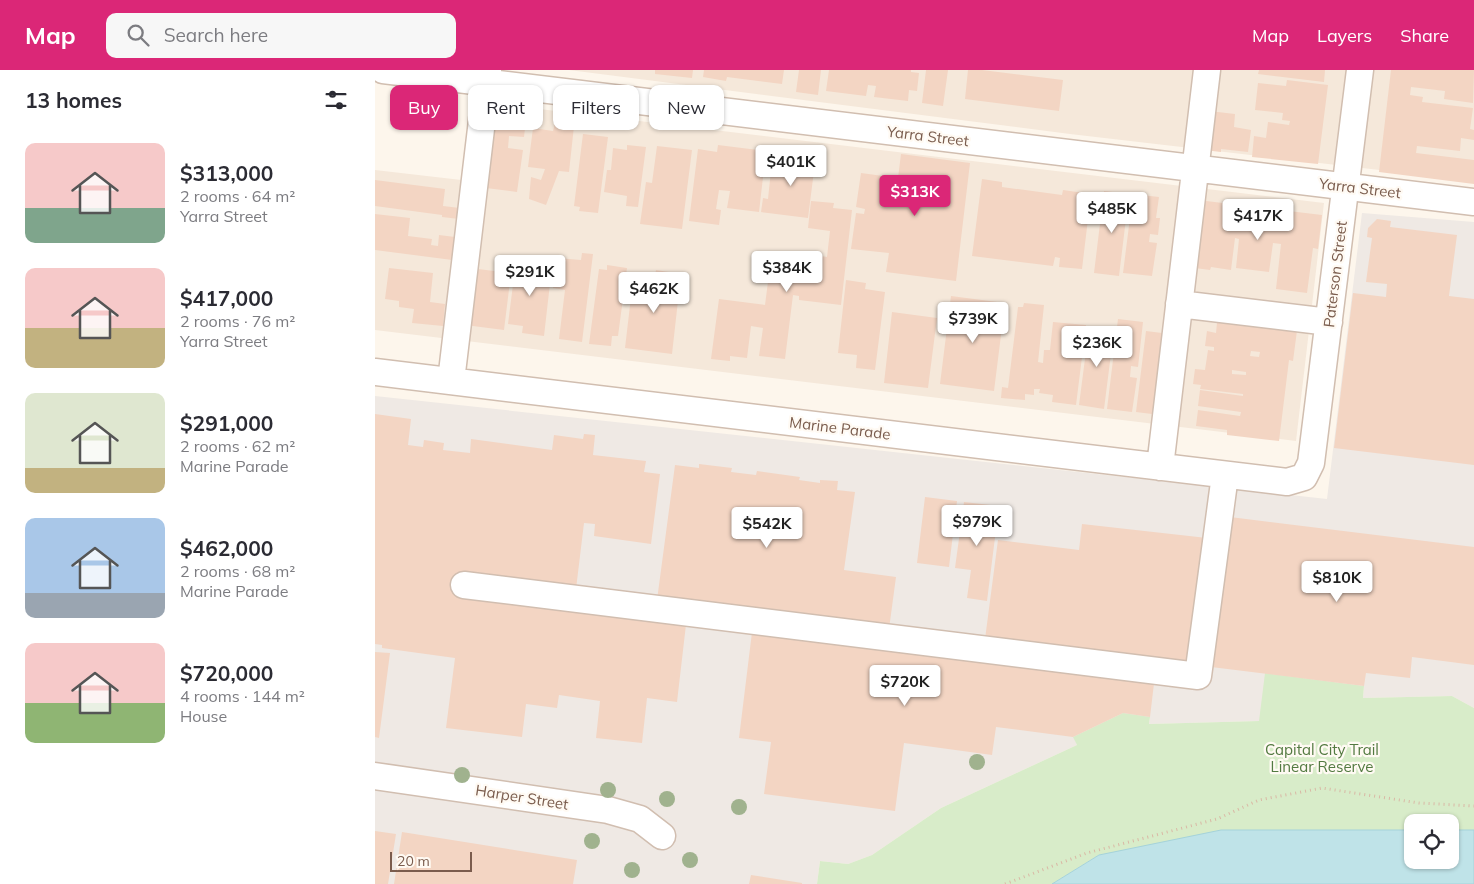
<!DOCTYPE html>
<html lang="en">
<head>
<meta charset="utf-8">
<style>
  :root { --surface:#fff; --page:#f7f7f7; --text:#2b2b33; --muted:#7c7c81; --accent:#db2777 }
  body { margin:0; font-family:Mulish,sans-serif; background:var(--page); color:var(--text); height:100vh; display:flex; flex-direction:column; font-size:19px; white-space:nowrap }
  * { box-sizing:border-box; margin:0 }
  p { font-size:16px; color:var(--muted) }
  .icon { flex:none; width:28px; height:28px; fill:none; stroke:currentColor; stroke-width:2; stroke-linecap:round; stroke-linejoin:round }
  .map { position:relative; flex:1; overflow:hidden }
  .drawer { display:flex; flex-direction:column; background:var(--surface); width:375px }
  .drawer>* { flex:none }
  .guide { position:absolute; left:15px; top:15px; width:475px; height:45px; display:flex; gap:10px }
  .fabs { position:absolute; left:1029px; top:744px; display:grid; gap:10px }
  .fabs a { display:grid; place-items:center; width:55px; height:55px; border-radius:10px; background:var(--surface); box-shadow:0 1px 4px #0004; font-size:25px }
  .scale { position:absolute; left:15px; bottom:12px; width:82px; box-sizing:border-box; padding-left:5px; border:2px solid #7a5c4d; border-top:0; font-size:14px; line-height:18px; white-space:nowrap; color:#7a5c4d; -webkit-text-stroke:4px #fffaf3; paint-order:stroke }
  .price { position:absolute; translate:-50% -42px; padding:0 11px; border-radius:5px; background:#fff; color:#222; font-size:16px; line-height:32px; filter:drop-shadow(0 1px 2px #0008) }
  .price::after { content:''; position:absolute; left:50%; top:30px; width:15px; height:11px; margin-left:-8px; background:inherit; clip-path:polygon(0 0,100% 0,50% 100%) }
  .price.current { background:var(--accent); color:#fff }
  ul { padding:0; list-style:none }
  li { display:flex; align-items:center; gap:15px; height:125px; padding:0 25px }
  li span { display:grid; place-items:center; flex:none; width:140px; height:100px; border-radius:10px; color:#555 }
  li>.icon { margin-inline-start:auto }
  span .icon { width:60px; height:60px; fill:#fffc; stroke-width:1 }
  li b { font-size:21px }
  h2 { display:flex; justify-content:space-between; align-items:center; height:60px; padding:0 25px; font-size:21px }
  .pill { padding:0 18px; border-radius:10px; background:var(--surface); box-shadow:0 1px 4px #0004; font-size:18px; line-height:45px }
  .pill.current { background:var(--accent); color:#fff }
  header { display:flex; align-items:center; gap:30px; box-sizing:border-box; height:70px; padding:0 25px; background:var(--accent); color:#fff }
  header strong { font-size:24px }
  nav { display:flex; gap:28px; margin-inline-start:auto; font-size:18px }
  .search { width:350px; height:45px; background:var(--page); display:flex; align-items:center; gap:12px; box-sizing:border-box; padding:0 18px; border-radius:10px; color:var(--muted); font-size:19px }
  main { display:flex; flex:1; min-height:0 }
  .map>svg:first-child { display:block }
  .residential { fill:#f5e8da }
  .industrial { fill:#efe9e4 }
  .green { fill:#d8ecc9 }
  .water { fill:#bfe3e8; stroke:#a5d3da }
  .building { fill:#f3d5c3; fill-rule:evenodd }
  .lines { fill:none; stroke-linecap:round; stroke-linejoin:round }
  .minor-casing { stroke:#d1beb0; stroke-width:29 }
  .path { stroke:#d9b8a5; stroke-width:3; stroke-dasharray:1 4; stroke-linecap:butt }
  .minor { stroke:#fff; stroke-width:26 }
  .tree { fill:#a0b28e }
  .labels { text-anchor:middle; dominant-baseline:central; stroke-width:4.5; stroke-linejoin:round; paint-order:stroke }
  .street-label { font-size:15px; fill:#7a5c4d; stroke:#fffaf3 }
  .park-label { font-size:15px; fill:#537a41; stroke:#fffaf3 }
</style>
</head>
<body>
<header>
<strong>Map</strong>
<div class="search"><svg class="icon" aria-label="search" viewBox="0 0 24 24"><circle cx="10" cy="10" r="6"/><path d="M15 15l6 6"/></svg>Search here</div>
<nav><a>Map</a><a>Layers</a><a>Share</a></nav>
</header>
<main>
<section class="drawer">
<h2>13 homes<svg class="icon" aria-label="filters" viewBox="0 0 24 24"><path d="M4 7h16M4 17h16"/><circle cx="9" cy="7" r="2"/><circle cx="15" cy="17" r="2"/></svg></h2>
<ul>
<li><span style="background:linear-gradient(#f6c9c9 65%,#7fa58c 0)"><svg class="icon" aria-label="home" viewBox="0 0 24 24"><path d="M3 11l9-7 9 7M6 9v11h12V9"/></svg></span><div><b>$313,000</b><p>2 rooms · 64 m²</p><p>Yarra Street</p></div></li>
<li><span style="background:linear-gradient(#f6c9c9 60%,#c2b280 0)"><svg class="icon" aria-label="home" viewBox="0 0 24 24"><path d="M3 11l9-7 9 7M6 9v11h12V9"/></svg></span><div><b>$417,000</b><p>2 rooms · 76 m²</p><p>Yarra Street</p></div></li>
<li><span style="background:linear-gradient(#dfe7d0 75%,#c2b280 0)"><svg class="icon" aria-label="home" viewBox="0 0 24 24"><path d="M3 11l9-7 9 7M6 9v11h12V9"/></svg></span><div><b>$291,000</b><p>2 rooms · 62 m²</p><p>Marine Parade</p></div></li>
<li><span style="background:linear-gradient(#a9c7e8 75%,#9aa5b1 0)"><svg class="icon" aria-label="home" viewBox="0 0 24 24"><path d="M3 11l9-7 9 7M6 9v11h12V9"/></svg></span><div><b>$462,000</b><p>2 rooms · 68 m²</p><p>Marine Parade</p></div></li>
<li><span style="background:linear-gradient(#f6c9c9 60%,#8fb573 0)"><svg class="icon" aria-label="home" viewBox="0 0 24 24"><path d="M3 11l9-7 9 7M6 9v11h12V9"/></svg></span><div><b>$720,000</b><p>4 rooms · 144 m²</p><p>House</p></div></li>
</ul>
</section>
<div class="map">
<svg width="1099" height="814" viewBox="0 0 1099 814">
  <rect width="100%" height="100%" fill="#fdf6ec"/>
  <path class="residential" d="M194 0H1099V111L695 64Z
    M105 32 949 133 921 371 0 260V100L95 111Z"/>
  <path class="industrial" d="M987 143 1099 152V638L1077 626 988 628 989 616 884 651 774 654 775 647 699 667 702 675 566 738 497 785 473 794 445 791 442 814H0V326L952 429Z"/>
  <path class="green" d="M890 603 989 616 988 628 1077 626 1099 638V760H1075V752H1038L1037 760 724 785 677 814H442L445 791 473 794 497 785 566 738 702 675 698 667 748 643 775 647 774 654 884 651Z"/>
  <path class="water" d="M846 760H1037L1038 790H1075V760H1099V814H677L724 785Z"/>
  <path class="building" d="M280 0H318L317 8 280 4Z
    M329 0H409L407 14 352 7 351 11 328 7Z
    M424 0H446L443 25 421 22Z
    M454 0H536V2L544 3 542 21 534 20 533 31 499 27 501 16 493 15 491 26 451 21Z
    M551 0H573L568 36 547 33Z
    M593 0H607L688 10 684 41 590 29Z
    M884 0H950L949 12 883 4Z
    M1016 0H1099L1098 33 1069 29 1070 21 1036 17 1035 25 1048 27 1047 32 1098 38 1095 59 1099 60V70L1086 68 1085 81 1042 76 1041 83 1099 90V114L1004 102Z
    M912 10 953 15 943 94 877 87 879 66 891 68 893 52 914 55 915 51 907 50 908 43 880 40 883 13 911 16Z
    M834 41 860 44 859 57 876 60 873 82 846 79V82L829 80Z
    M115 45 151 50 149 67 134 66 133 78 148 80 142 122 111 118Z
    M180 53 199 56 194 102 184 101 171 135 154 129 156 107 166 110 170 99 153 97 158 58 178 61Z
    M208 64 233 67 223 143 204 141 205 137 199 136Z
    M252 75 271 77 263 137 251 136 252 126 229 122 232 100H236L238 78 252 80Z
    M343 75 391 81 384 142 352 138 355 121 344 120 341 139 346 140 344 155 314 151 323 79 342 82Z
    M282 76 317 80 307 159 265 154 271 112 277 113Z
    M419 83 441 85 433 148 386 142 388 128 393 129 397 91 418 93Z
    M526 84 595 93 581 211 511 202 514 183 476 179 481 143 489 144 490 139 481 137 486 103 523 108Z
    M607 109 627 112V117L687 125 688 120 716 124 707 199 684 197 685 188 680 187 678 196 597 186Z
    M0 110 70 119 68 136 85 138 84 149 67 147V145L0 136Z
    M729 121 754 124 744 206 719 203Z
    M758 124 784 127 781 148H785L783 165 775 164 774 172 782 173 777 206 748 203Z
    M823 130 947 145 943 179 938 178 932 223 901 219 906 174 898 173 894 202 861 198 864 169 860 168 856 200 836 197 835 200 820 198Z
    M436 131 459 133 458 138 477 140 466 235 424 230V226L418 225 410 289 384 286 388 258 376 256 372 288 355 286V291L336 289 344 229 390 235 394 204 426 208 429 183 452 187 455 161 433 158Z
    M0 144 35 148 33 166 57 169 56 175 63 176 64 165 88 168 85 191 0 180Z
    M1002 149 1016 151 1015 157 1082 165 1074 226 1099 229V395L959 378 978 223 1011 227 1012 214 991 212 997 168 992 167 993 158Z
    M207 183 218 184 207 272 184 269 190 220 178 218 182 188 206 190Z
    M141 191 177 196 169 266 147 263 148 256 133 254Z
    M232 195 252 198 243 266H237L236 276 214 274 224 199 232 200Z
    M14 198 58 203 55 232 70 234 68 256 37 253 39 239 24 237V231L10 229Z
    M103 199 136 203 129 260 90 255 97 203H102Z
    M281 200 306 204 297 284 250 278 258 210 279 213Z
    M471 210 491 213 490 219 510 222 500 300 481 298 482 285 463 283Z
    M576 226 630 233 619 321 565 314Z
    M649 233 669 235 663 292 668 293 669 280H675L678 252 711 255 701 335 677 332 678 325 664 323 665 319H659V325L650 324V330L626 328 627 317 633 318 643 237H648Z
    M517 242 562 248 553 318 509 313Z
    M843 243 923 253 918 291 914 290 904 371 852 365V360L821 356 823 340 865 346 866 342 823 336 825 320 868 326V324L825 319 826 315 818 314 820 299 830 300 833 280 839 281V277L830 276 832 261 841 263ZM876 281 885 282 884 287 875 286ZM857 300 871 302V305L857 304Z
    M743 249 768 252 763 297 756 296 755 307 762 308 757 342 732 339Z
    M714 258 739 260 729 339 704 335Z
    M771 261 795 264 785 345 761 342Z
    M0 344 36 349 33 375 48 377 49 370 69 373 68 380 95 383 96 369 177 380 179 365 208 369 209 364 220 365 218 385 271 391 269 402 285 404 276 474 219 466 220 454 209 453 201 519 79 504 77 516 312 546 302 632 272 628 267 673 221 668 225 631 184 625 182 638 151 634 147 667 71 658 80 588 7 578V575L0 574Z
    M324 394 357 398 356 402 381 405 382 401 425 407 424 410 445 413V410L463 411 462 420 480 422 469 500 521 507 514 559 282 530 300 395 324 398Z
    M550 427 582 431 574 497 542 493Z
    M589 432 624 436 612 531 592 528 596 500 580 498Z
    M847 446 1099 477V595L1037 587 1035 608 991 603 989 616 828 596Z
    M707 454 832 468 816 595 610 569 623 470 704 480Z
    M378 554 780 605 775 647 748 643 698 667 621 657 617 685 529 673 520 741 389 724 396 672 364 668Z
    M0 582 15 583 4 668 0 667Z
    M0 761 21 764 13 814H0Z
    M27 762 202 790 198 814H19Z
    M376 805 427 813V814H374Z"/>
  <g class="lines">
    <g class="minor-casing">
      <path id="minor" d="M8 0 1099 132
        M804 234 954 252
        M0 302 912 412 929 407 936 393 985 0
        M76 311 113 0
        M785 397 832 0
        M89 515 823 606 850 405
        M0 706 233 740 265 749 287 766"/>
    </g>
    <path class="path" d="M630 814 712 783 842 749 884 730 947 718 1044 733 1099 736"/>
    <use href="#minor" class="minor"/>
  </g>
  <g class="tree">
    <circle cx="602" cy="692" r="8"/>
    <circle cx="87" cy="705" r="8"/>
    <circle cx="233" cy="720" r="8"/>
    <circle cx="292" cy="729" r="8"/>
    <circle cx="364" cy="737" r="8"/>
    <circle cx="217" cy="771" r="8"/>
    <circle cx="315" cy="790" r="8"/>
    <circle cx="257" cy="800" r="8"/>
  </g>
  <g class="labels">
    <g class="street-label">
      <text transform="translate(553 66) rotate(7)">Yarra Street</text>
      <text transform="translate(985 118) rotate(7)">Yarra Street</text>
      <text transform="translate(960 204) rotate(-83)">Paterson Street</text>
      <text transform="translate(465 358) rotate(7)">Marine Parade</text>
      <text transform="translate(147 727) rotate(9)">Harper Street</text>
    </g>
    <g class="park-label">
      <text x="947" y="679">Capital City Trail<tspan x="947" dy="17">Linear Reserve</tspan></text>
    </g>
  </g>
</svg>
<div class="fabs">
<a><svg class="icon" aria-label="locate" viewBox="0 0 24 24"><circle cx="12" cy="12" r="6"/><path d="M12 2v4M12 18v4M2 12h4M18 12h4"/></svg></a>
</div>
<div class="scale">20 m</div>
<b class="price" style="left:416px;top:117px">$401K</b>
<b class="price current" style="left:540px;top:147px">$313K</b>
<b class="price" style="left:737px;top:164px">$485K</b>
<b class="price" style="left:883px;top:171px">$417K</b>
<b class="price" style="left:412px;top:223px">$384K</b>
<b class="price" style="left:155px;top:227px">$291K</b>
<b class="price" style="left:279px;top:244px">$462K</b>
<b class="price" style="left:598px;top:274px">$739K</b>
<b class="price" style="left:722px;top:298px">$236K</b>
<b class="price" style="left:602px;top:477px">$979K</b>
<b class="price" style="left:392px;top:479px">$542K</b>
<b class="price" style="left:962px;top:533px">$810K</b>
<b class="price" style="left:530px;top:637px">$720K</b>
<div class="guide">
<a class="pill current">Buy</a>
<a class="pill">Rent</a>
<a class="pill">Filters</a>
<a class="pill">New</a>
</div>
</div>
</main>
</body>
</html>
